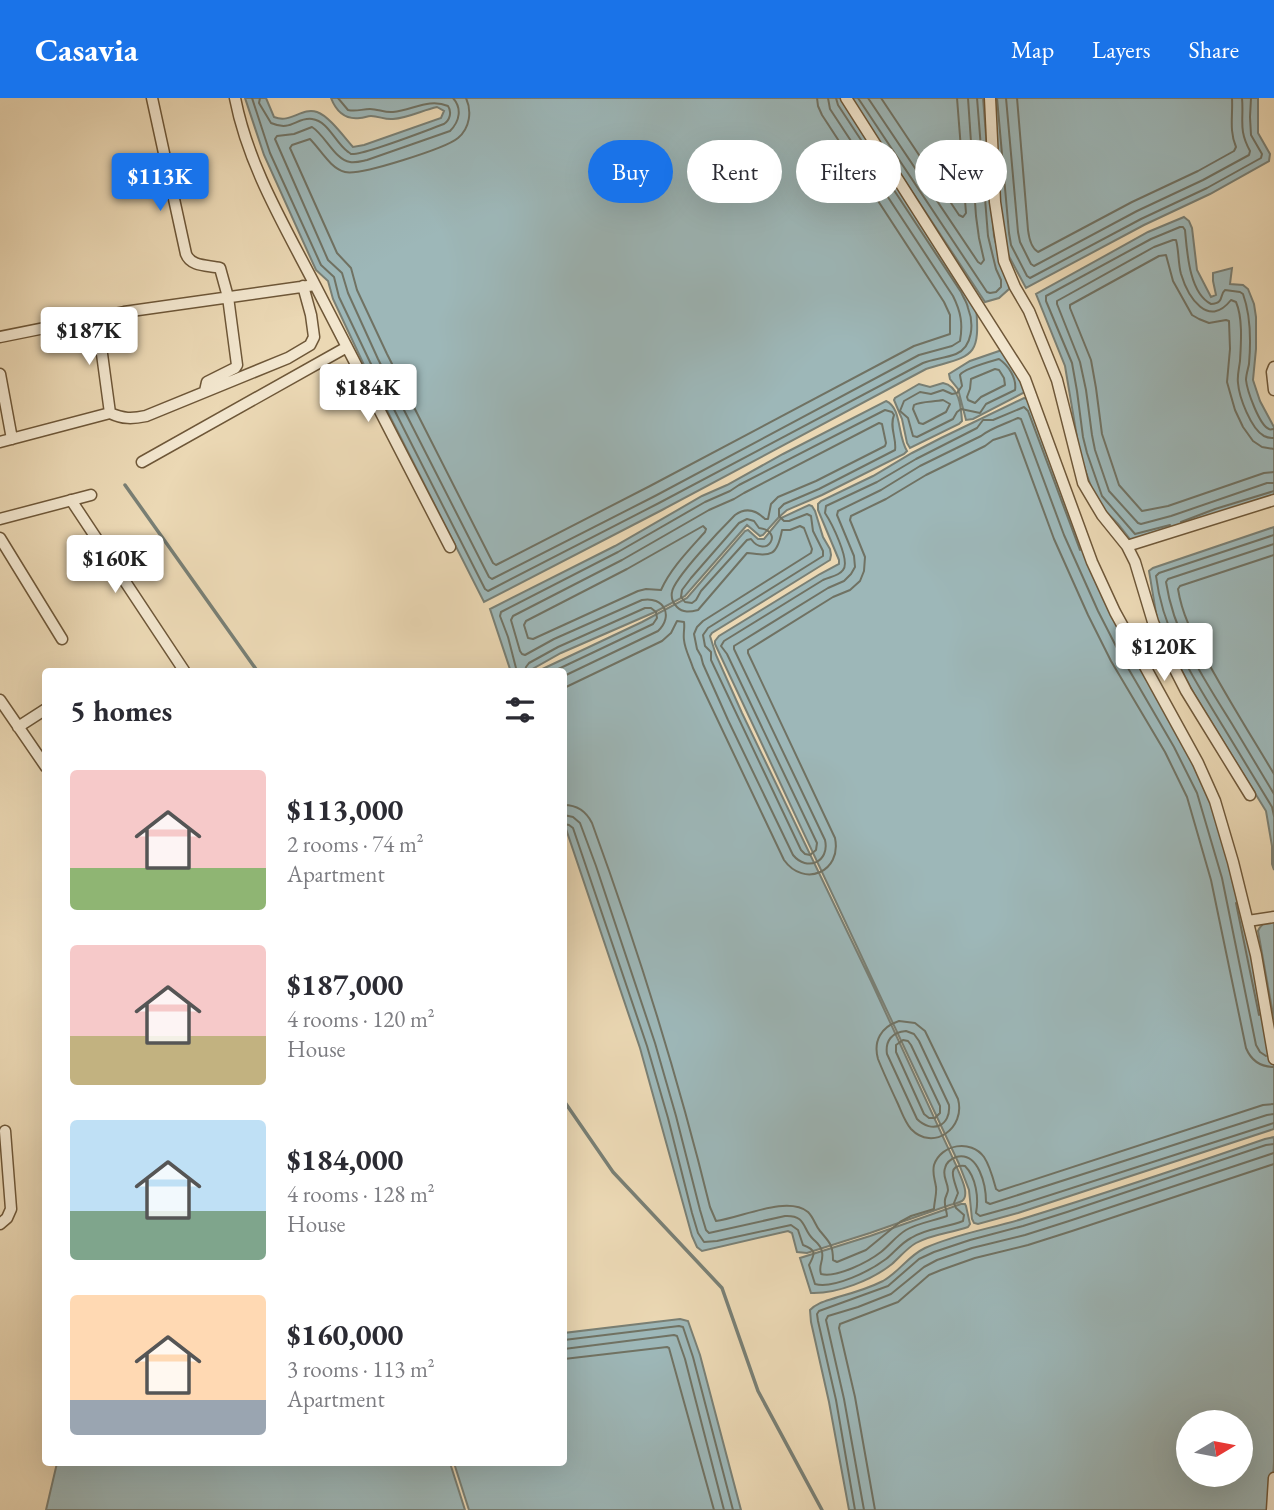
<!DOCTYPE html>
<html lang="en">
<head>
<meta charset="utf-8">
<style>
  :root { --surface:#fff; --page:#f2f2f3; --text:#2b2b33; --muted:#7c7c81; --accent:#1a73e8 }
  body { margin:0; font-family:"EB Garamond",serif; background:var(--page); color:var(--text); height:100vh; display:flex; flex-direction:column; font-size:26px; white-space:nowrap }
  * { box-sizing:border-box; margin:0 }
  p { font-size:23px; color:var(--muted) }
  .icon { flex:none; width:38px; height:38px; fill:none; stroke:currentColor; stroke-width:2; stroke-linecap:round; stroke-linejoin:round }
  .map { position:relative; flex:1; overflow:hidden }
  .sheet { position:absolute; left:42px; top:570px; width:525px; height:798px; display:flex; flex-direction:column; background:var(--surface); border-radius:7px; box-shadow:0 7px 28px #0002 }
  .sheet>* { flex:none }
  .guide { position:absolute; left:588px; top:42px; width:581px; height:63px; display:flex; gap:14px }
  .needle { width:46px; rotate:80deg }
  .fabs { position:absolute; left:1176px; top:1312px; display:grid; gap:14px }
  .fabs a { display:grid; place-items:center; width:77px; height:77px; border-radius:50%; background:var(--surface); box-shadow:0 7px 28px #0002; font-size:35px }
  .price { position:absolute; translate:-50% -60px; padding:0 16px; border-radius:7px; background:#fff; color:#222; font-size:23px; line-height:46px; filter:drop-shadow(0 2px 4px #0008) }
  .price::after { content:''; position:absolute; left:50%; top:42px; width:21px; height:16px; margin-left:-10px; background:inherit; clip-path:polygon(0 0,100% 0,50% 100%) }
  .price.active { background:var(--accent); color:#fff }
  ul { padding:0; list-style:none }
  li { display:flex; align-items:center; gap:21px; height:175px; padding:0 28px }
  li span { display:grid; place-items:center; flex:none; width:196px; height:140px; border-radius:7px; color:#555 }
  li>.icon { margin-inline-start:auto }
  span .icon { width:84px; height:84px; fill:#fffc; stroke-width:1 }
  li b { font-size:30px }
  h2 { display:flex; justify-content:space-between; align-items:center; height:84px; padding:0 28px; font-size:30px }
  .tag { padding:0 24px; border-radius:32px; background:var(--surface); box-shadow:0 7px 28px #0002; font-size:24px; line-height:63px }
  .tag.active { background:var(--accent); color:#fff }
  header { display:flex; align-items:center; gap:42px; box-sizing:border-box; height:98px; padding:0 35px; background:var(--accent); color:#fff }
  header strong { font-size:33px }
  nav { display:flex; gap:38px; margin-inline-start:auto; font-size:24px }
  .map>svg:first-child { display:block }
  .water { fill:#9db7b8; stroke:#797f74; stroke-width:2; fill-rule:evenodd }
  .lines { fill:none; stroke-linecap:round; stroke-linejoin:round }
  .shore { stroke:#707263; stroke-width:2 }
  .stream { stroke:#797f74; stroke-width:3.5 }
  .minor-casing { stroke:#6e5738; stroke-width:13 }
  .minor { stroke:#f2e6ce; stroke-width:10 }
</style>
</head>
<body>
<header>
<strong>Casavia</strong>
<nav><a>Map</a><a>Layers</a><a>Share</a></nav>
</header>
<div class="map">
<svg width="1274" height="1412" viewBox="0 0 1274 1412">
  <rect width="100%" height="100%" fill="#ebd8b4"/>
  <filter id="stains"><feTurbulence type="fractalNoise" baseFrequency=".00286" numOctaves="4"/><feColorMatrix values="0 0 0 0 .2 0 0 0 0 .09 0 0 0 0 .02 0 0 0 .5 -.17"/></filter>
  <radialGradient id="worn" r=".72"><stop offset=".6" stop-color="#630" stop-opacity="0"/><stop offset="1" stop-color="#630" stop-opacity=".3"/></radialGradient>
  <path class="water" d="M245 0H266L274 19C291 26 301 9 317 14 329 18 344 39 353 49L364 47 441 20 444 13 437 9C423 12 408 20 393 21 385 22 379 18 371 18 367 18 364 20 360 20 345 22 336 13 331 0H842L976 209C981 262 971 257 926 271L662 412 484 504 364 267 333 201 328 183 316 172 264 57Z
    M850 0H983L994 138 1002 169 1008 180 1009 191 999 200 985 204Z
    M990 0H1258V35L1270 56 1269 63 1210 96 1144 127 1026 190 1004 149Z
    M1184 119 1189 123 1192 130 1197 172 1211 199 1216 197 1213 183V175L1232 170 1230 186 1243 187 1248 191 1254 206 1256 219V251L1253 282 1260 303 1274 329V400L1133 445 1118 426 1096 403 1080 357 1065 268 1036 196 1148 134Z
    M1002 252 1013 264 1025 294 973 321 966 322 958 291 950 281 949 276 970 263Z
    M943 285C959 288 961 308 962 323L959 326 910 350 907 345 902 321 894 302 895 300 919 286 930 289Z
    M1024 300 1028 301 1079 431 1219 710 1274 964V1031L1018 1115 978 1126 974 1125 972 1121 969 1092 959 1066 715 546V543L719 538 820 476 839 466V462L818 412V406L821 403 873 378 912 355 941 340Z
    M886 303C902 310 897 337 907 353L904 356 822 397 787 412 779 419 763 437 760 438 747 427 685 498 655 514 561 555 527 574H511L490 511 615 448 702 398 727 387 783 356Z
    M809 407 812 408 815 413 823 439 830 451 831 457 830 462 712 535 710 538 716 557 742 615 871 883 956 1067C959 1076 971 1096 962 1103 958 1105 954 1106 950 1107L870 1135 807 1155 797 1154 792 1135 788 1133 702 1153 697 1149 692 1138 640 950 564 725V574H536L642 524 687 500 745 433 748 432 758 441H764L781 420Z
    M1274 429V772L1272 766V748L1266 713 1194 596 1164 539 1157 521 1149 473 1153 470Z
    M1274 821V922L1258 833C1261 826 1266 823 1274 821Z
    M1274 1039V1364L1271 1412H849L829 1304 811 1224 810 1212C818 1204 827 1203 838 1199 853 1195 869 1190 883 1183 899 1174 908 1158 925 1150 956 1136 989 1131 1022 1121 1103 1096 1184 1069 1265 1041ZM1188 1325H1241V1377H1188Z
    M961 1106H965L966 1108 970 1126 968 1129C951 1135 932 1136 916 1145 907 1150 900 1159 892 1166 872 1182 837 1196 811 1195L800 1160 870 1138Z
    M680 1221 688 1223 700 1257 741 1412H469L454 1365H564V1235Z
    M57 1365H450L465 1412H46Z"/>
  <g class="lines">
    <path class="shore" d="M252 0 270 55 321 167 334 179 339 199 370 264 485 491 488 493 659 405 923 265C933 261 946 260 956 256 973 249 974 225 968 210 967 204 963 199 961 194L838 7 836 0
      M260 0 259 5 271 25C292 34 296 19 312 21 328 23 335 44 347 53 348 54 350 55 351 56 362 58 430 31 444 26 450 22 452 14 448 8 429 0 413 12 393 14 385 15 378 11 370 11 362 11 356 14 348 12L338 0
      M453 0C462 10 460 23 450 33L367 62C362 63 356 65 350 64 335 62 325 37 312 29L294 36 277 38 275 41 328 162 342 175 348 195 378 261 489 479 492 481 655 398 919 257 952 248 960 243C963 226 961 214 953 198L830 11 828 0
      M466 0C472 13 470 30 458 40 446 50 360 78 345 74 330 70 321 52 310 41L292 47 290 50 337 155 351 170 357 192 387 256 493 465 496 467 650 388 914 248 950 236V217L944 204 822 17 818 8 817 0
      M858 0 987 194 990 195 996 194 1001 189V182L996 171 988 138 977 0
      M868 0 978 164 981 166 984 162 979 140 976 118 968 0
      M881 0 959 117 963 119 966 115 957 0
      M997 0 1009 135 1011 147 1027 178 1030 180 1141 121 1207 90 1261 60 1262 56 1251 37 1250 19 1251 0
      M1006 0 1018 134 1020 144 1031 166 1034 168 1137 113 1203 82 1249 57 1250 53C1238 31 1244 22 1242 0
      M1017 0 1028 132C1029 140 1031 150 1038 154L1132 104 1198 73 1234 53 1236 49C1229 33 1233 17 1232 0
      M999 261C1008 267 1017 280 1015 292L986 306 980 315 961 311 957 314 953 321 917 339 913 338 908 320 900 313 904 303 920 294 931 296 943 292 952 296 957 295 962 288C962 287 960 278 960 277 963 271 992 263 999 261Z
      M995 271 999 272 1004 280 1005 287 981 299 975 305 968 302 967 299 970 291 971 281Z
      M943 302 950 306 946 314 923 326 919 325 913 311 914 307C921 303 934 304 943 302Z
      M1274 340C1269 340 1268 340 1264 338 1251 331 1239 299 1238 285 1237 278 1239 271 1240 263 1241 246 1243 220 1236 204L1231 202C1208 231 1188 199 1181 176 1178 165 1179 153 1176 142H1173L1154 149 1057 203V206L1080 264 1086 292 1092 337 1095 352 1109 393 1138 425 1141 426 1171 418 1267 385H1274
      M1274 351 1262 349 1253 343 1243 329 1235 312 1227 284 1230 251 1229 223 1226 222 1209 225 1199 221 1192 217 1173 183 1166 157 1159 158 1070 207V210L1091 262 1096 290 1102 336 1119 387 1142 413 1168 408 1264 375 1274 374
      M747 421 754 423 759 430C785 433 766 462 751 441L747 442 701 493 696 502 692 505 685 504 681 499 682 492 691 480 739 425Z
      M1181 424 1215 411 1274 393
      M1170 427 1135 436 1102 398 1087 355 1083 339 1077 293 1072 265 1046 203V198L1151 141 1180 129H1183L1185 132C1187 153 1189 195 1211 206 1225 205 1219 197 1225 192L1240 194 1243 196C1251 218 1251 243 1249 266 1248 271 1246 277 1246 282 1247 292 1259 327 1269 331 1270 332 1272 331 1274 331
      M703 428 706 431 705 434C689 452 671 470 661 492L646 491 638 493 533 541 528 540 524 527 526 523 627 471Z
      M1274 437 1159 475 1156 478C1163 536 1195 582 1224 630 1240 656 1256 683 1272 709L1274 718
      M1274 446 1168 481 1166 484C1174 537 1204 581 1232 626 1246 649 1260 673 1274 696
      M1274 457 1180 488 1178 491C1182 516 1192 535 1204 557 1226 598 1250 636 1274 676
      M517 574 508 539 500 518 501 514 618 454 705 404 730 393 739 387 885 312 892 314 894 317C889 329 897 341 895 352L819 391 784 406 779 411V418L784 423H789L807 416 811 418 813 433 823 453V458L708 530 703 537 705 548 711 554V562L801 752 805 756 810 757 816 752 817 745 727 556 721 548 724 543 823 482C829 479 839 478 843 472 851 463 831 424 825 415L826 408 877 384 916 361 977 330 983 322H993L1024 309 1028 313 1080 452
      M525 574 526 569 529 565 558 549 645 510H651L656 514 657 520 653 526 552 574
      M564 578 658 533C674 518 664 498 642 502L554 541 525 557 522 556 520 553 511 522 513 518 622 462 709 412 734 401 744 395 879 325 882 326 886 345 885 348 816 383 778 399 771 406 768 421H765C756 412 746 409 735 417 723 429 674 480 672 494 671 499 673 505 677 509 683 515 690 514 698 512L747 455C771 458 777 459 782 432H790L800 428 804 430 812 451 811 455 703 523 697 529 694 536 697 551 701 558 703 566 728 622 793 757C807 774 830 764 825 742L734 551V548L828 490 844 483 851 476 855 469 854 458 837 417 838 413 881 392 920 368 981 338C991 330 1005 326 1018 320L1021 321 1064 437 1098 513 1121 558 1174 649 1197 695 1222 780 1256 947 1260 954 1266 958
      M564 590 662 543 671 535 677 523 684 524C685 530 683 535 684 542 685 552 690 560 693 570L784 762C804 790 842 774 835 740L748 555V552L833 499 850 492 860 483 864 473 865 459 850 422 851 418 886 401 926 377 985 348 993 342 1015 335 1054 441 1088 517 1111 563 1165 654 1187 699 1211 782 1246 950C1251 962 1260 969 1274 969
      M564 707C577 707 586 713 592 725 638 851 678 979 710 1109L716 1123C741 1120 787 1097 808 1114 814 1120 815 1127 820 1133 829 1144 833 1146 833 1162L837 1164 866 1152 900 1124 911 1118 934 1111C934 1105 937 1095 936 1089 935 1081 932 1076 934 1067 941 1046 971 1041 984 1059 990 1068 993 1080 996 1091L999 1093 1263 1007 1274 1006
      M564 717 573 719 580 725 596 768 655 945 676 1018 700 1112 706 1132 709 1135 785 1118C807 1117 802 1131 813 1141 817 1145 821 1147 822 1154 824 1163 818 1167 821 1176 837 1180 868 1164 881 1154 890 1147 896 1138 906 1132 918 1125 933 1123 947 1118 947 1113 944 1108 945 1102 945 1099 948 1095 948 1092 948 1084 942 1079 945 1070 946 1065 951 1061 956 1059 979 1053 986 1088 986 1104L990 1106 1267 1017 1274 1016
      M564 726 569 727 573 730 647 948 668 1020 692 1115 698 1135 704 1144 717 1143 791 1127 798 1132 803 1147C817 1152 815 1156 809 1167L815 1186C834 1191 870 1173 886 1161 894 1155 901 1145 911 1140 926 1130 946 1130 963 1123L964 1117 956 1110 954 1105 958 1095C955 1084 945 1066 965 1068 976 1079 979 1100 976 1115L980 1118 1016 1108 1274 1025
      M1236 805 1259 917
      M899 923 915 925 925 933 958 1001C966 1030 933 1054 911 1031 905 1024 902 1015 898 1006 891 991 884 976 878 961 873 943 881 929 899 923Z
      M906 933 914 936 919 943 949 1007C951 1028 932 1036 917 1021L887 956C885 943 892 934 906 933Z
      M903 942 908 943 911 947 940 1008V1015L935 1020H929L924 1016 896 954V947Z
      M564 1242 679 1228 683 1229 693 1259 733 1412
      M564 1251 674 1237 677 1238 685 1261 724 1412
      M564 1261 667 1249 669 1250 714 1412
      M855 1412 836 1302 818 1223 817 1216 819 1213 888 1188 919 1161 934 1154 970 1142 1023 1128 1067 1114 1266 1047 1274 1046
      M864 1412 844 1301 826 1222 828 1218 858 1209 891 1196 924 1169 937 1162 972 1150 1025 1137 1069 1123 1274 1055
      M875 1412 855 1299 839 1230 840 1226 898 1204 929 1177 941 1172 975 1160 1028 1147 1072 1133 1274 1066"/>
    <path class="stream" d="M125 387 258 574
      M564 1003 613 1074 722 1190 758 1293 822 1412"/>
    <g class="minor-casing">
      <path id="minor" d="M152 0 186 156C191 169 208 167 220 170L228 199 237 267 235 270 207 284 205 293
        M846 0 1025 281 1092 464 1115 514 1198 665 1215 703 1233 764 1256 857 1274 961
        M990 0 995 104 1004 163 1015 189 1029 213 1057 282 1083 385 1102 417 1127 448 1274 402
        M315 187 450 449
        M97 219 110 315
        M0 239 124 214 315 187C284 127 248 67 235 0
        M1274 269 1272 274 1274 292
        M0 276 12 341
        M0 344 110 315C123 321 132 321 146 318L288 260 310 247 314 239 311 217 303 188
        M142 364 347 249
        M71 402 185 574
        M0 421 91 397
        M0 440 62 541
        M1127 448 1135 464 1153 524 1167 556 1186 593 1250 697
        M0 602 46 669
        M18 629 46 611
        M1248 823 1274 819
        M0 1126 7 1120 11 1111 5 1033
        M1272 1412 1274 1380"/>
    </g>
    <use href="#minor" class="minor"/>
  </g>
  <rect width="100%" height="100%" filter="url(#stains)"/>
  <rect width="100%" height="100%" fill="url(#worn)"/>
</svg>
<div class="fabs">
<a><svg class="needle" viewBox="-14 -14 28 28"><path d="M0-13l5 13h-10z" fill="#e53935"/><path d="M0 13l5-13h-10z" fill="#7c7c81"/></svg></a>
</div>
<b class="price active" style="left:160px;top:115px">$113K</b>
<b class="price" style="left:89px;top:269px">$187K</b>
<b class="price" style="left:368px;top:326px">$184K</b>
<b class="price" style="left:115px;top:497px">$160K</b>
<b class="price" style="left:1164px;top:585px">$120K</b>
<div class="guide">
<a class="tag active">Buy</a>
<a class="tag">Rent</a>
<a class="tag">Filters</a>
<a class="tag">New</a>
</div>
<section class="sheet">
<h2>5 homes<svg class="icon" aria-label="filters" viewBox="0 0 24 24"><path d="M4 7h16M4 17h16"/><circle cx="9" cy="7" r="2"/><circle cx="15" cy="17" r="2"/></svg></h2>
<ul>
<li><span style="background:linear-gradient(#f6c9c9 70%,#8fb573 0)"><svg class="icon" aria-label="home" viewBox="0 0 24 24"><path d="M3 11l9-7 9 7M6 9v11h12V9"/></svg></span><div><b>$113,000</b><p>2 rooms · 74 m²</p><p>Apartment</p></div></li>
<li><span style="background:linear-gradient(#f6c9c9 65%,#c2b280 0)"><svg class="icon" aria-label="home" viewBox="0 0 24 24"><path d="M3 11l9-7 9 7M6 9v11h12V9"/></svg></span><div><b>$187,000</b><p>4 rooms · 120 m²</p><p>House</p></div></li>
<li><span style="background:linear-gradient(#bfe0f5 65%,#7fa58c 0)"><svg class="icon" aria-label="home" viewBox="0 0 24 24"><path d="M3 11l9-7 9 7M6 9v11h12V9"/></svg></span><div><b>$184,000</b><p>4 rooms · 128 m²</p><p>House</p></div></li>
<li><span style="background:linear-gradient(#ffd9b3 75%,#9aa5b1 0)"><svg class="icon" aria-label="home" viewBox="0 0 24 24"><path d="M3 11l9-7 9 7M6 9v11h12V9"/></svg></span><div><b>$160,000</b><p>3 rooms · 113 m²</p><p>Apartment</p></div></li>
</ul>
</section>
</div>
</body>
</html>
